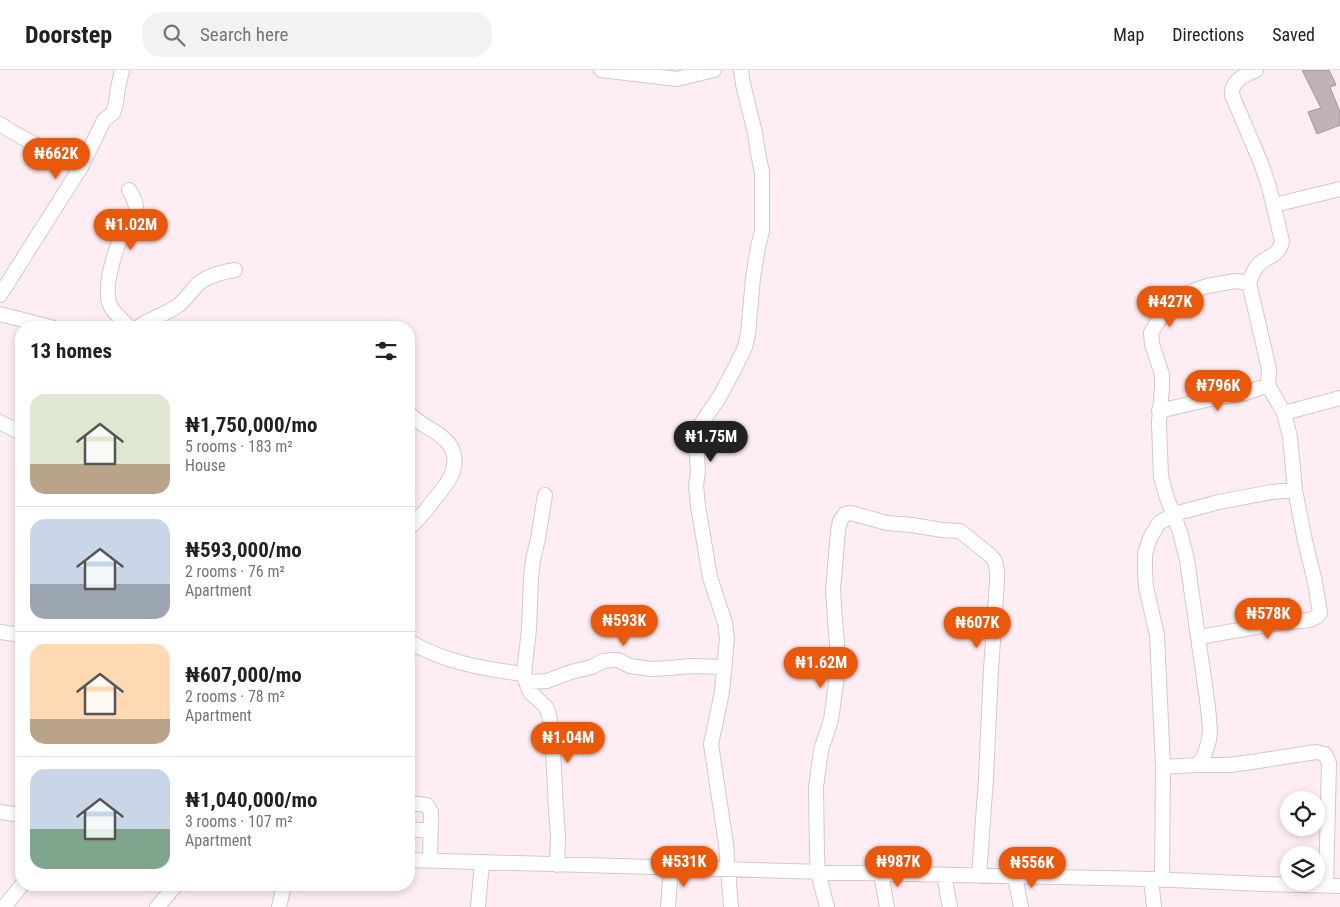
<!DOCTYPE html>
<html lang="en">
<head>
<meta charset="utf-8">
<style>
  :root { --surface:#fff; --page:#f2f2f2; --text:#202124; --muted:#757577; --line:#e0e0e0; --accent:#ea580c }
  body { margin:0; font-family:"Roboto Condensed",sans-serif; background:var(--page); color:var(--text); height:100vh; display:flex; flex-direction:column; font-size:19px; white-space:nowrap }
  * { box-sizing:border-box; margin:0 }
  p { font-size:16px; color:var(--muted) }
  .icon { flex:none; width:28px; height:28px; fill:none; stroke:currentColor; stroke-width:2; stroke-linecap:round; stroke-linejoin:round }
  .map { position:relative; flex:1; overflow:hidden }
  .details { position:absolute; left:15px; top:251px; width:400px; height:570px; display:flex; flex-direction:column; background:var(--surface); border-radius:20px; box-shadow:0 2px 8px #0003 }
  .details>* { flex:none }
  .fabs { position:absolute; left:1280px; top:721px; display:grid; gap:10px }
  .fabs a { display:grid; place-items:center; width:45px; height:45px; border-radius:50%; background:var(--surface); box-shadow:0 2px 8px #0003; font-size:25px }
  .price { position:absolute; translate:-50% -42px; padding:0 11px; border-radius:18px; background:var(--accent); color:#fff; font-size:16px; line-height:32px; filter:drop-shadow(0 1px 2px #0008) }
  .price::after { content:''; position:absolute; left:50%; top:30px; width:15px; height:11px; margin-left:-8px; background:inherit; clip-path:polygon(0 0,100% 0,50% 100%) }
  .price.current { background:#222; color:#fff }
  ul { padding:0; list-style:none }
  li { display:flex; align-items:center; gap:15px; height:125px; padding:0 15px }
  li+li { border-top:1px solid var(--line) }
  li span { display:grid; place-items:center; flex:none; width:140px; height:100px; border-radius:15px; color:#555 }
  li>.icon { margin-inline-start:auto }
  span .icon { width:60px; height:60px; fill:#fffc; stroke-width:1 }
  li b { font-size:21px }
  h2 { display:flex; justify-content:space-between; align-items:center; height:60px; padding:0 15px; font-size:21px }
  header { display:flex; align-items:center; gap:30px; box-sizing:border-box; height:70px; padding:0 25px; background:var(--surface); border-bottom:1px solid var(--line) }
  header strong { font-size:24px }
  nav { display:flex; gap:28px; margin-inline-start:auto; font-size:18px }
  .search { width:350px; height:45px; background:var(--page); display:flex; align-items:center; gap:12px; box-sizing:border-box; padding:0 18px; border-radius:20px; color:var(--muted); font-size:19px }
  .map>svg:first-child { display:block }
  .building { fill:#c1b2b7; stroke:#a39599 }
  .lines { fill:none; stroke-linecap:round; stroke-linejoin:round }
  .minor-casing { stroke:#d6c7cc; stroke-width:16 }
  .minor { stroke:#fff; stroke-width:14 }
</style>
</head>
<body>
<header>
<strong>Doorstep</strong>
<div class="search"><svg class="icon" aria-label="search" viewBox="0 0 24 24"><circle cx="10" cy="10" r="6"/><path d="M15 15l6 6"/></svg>Search here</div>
<nav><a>Map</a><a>Directions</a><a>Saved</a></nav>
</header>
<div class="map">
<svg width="1340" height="837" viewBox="0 0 1340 837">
  <rect width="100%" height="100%" fill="#feeef3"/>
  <path class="building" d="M1302 0H1329L1336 15 1330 17 1340 42V55L1317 64 1308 42 1321 38Z"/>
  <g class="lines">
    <g class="minor-casing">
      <path id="minor" d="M601 0 677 9 714 0
        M0 54C25 71 54 83 81 97
        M129 120C133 127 137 133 136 141 134 149 125 161 121 168 114 183 103 219 110 235 114 244 124 251 130 258
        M1274 135 1340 119
        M0 225 81 97 104 50 113 43 116 33 118 18 122 0
        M0 244 54 258
        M137 258C149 249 163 245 176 237 186 230 190 222 198 214 208 205 222 202 235 200
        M1159 341 1219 327 1246 323 1268 315
        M409 343C419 356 439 360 449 374 464 395 446 416 432 432 425 442 418 450 409 458
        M1284 343 1340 328
        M0 352 21 363
        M545 425 538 469 533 490 531 508 529 559 524 604 526 612 530 622 546 637 549 645 552 660 556 739 558 767 557 795
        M0 562 21 565
        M1199 567 1280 553 1310 550 1316 547 1320 543 1315 512 1305 471 1295 420 1290 367 1284 343 1268 315 1269 299 1249 213C1251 207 1254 199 1259 194 1268 186 1280 185 1282 171L1269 117 1261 93 1232 25C1231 11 1244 5 1256 0
        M409 571C443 592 484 599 524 604
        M526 612 547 611 571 602 592 597 603 591 612 590H618L630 596 651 599 669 598 690 596 724 597
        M1198 695H1229L1252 692 1316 682 1325 684 1329 693 1326 816
        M1163 697 1198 695 1205 683 1209 670 1210 660 1208 637 1187 490 1180 462 1167 428 1161 407 1159 353 1162 317V305L1152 274 1151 263 1168 235 1177 228 1187 223 1207 216 1235 211 1249 213
        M409 733 427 735 431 742 430 790
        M0 742 21 745
        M409 759 431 761
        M409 790 860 803 1151 809 1263 814 1340 816
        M881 804 887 837
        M944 805 950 837
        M1015 807 1021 837
        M1151 809 1154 837
        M1162 810 1163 697 1157 565 1146 517 1145 502V484L1150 468 1159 453 1174 444 1219 432 1272 422 1295 420
        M4 837 22 815
        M157 837 176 815
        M279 837 284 815
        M478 837 482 792
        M668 837 671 797
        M731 837 726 774 711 674 722 622 727 568 725 553 710 507 698 436 696 415 698 402 696 370 697 360 720 326 736 296 745 277 748 264 753 208 758 177 762 161V102L758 83 755 63 743 14 741 0
        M827 837 818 802 817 785 816 717 821 680 831 650 837 606V573L835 550 833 520 838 461 840 451 845 444 851 443 887 453 912 455 942 460 960 461 991 486 995 491 997 501V511L991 600 986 708 979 806"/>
    </g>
    <use href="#minor" class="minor"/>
  </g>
</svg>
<div class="fabs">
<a><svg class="icon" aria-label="locate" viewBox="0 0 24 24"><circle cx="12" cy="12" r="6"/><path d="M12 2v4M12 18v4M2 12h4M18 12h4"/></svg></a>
<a><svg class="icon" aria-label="layers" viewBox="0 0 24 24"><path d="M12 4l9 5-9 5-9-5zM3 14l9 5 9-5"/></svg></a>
</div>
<b class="price" style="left:56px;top:110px">₦662K</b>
<b class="price" style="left:131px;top:181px">₦1.02M</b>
<b class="price" style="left:1170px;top:258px">₦427K</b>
<b class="price" style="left:1218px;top:342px">₦796K</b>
<b class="price current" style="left:711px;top:393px">₦1.75M</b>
<b class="price" style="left:1268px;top:570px">₦578K</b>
<b class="price" style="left:624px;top:577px">₦593K</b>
<b class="price" style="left:977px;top:579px">₦607K</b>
<b class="price" style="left:821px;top:619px">₦1.62M</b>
<b class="price" style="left:568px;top:694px">₦1.04M</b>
<b class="price" style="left:684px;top:818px">₦531K</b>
<b class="price" style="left:898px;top:818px">₦987K</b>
<b class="price" style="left:1032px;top:819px">₦556K</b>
<section class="details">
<h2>13 homes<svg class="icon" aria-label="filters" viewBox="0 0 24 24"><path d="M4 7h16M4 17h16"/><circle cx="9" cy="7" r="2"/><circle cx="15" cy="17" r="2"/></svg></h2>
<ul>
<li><span style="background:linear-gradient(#dfe7d0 70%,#b9a48a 0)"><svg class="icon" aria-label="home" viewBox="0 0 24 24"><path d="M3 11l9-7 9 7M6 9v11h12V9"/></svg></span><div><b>₦1,750,000/mo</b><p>5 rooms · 183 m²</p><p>House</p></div></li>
<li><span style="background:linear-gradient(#c9d6e8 65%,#9aa5b1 0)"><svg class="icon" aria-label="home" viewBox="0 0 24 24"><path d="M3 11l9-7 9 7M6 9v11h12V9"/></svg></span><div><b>₦593,000/mo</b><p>2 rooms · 76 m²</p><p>Apartment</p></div></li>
<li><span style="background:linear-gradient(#ffd9b3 75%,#b9a48a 0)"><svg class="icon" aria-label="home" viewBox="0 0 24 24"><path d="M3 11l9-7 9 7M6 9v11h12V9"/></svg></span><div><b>₦607,000/mo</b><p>2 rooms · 78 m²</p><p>Apartment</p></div></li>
<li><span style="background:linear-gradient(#c9d6e8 60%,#7fa58c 0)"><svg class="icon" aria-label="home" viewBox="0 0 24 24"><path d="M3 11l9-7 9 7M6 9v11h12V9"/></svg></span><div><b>₦1,040,000/mo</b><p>3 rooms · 107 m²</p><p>Apartment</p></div></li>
</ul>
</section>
</div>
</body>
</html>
